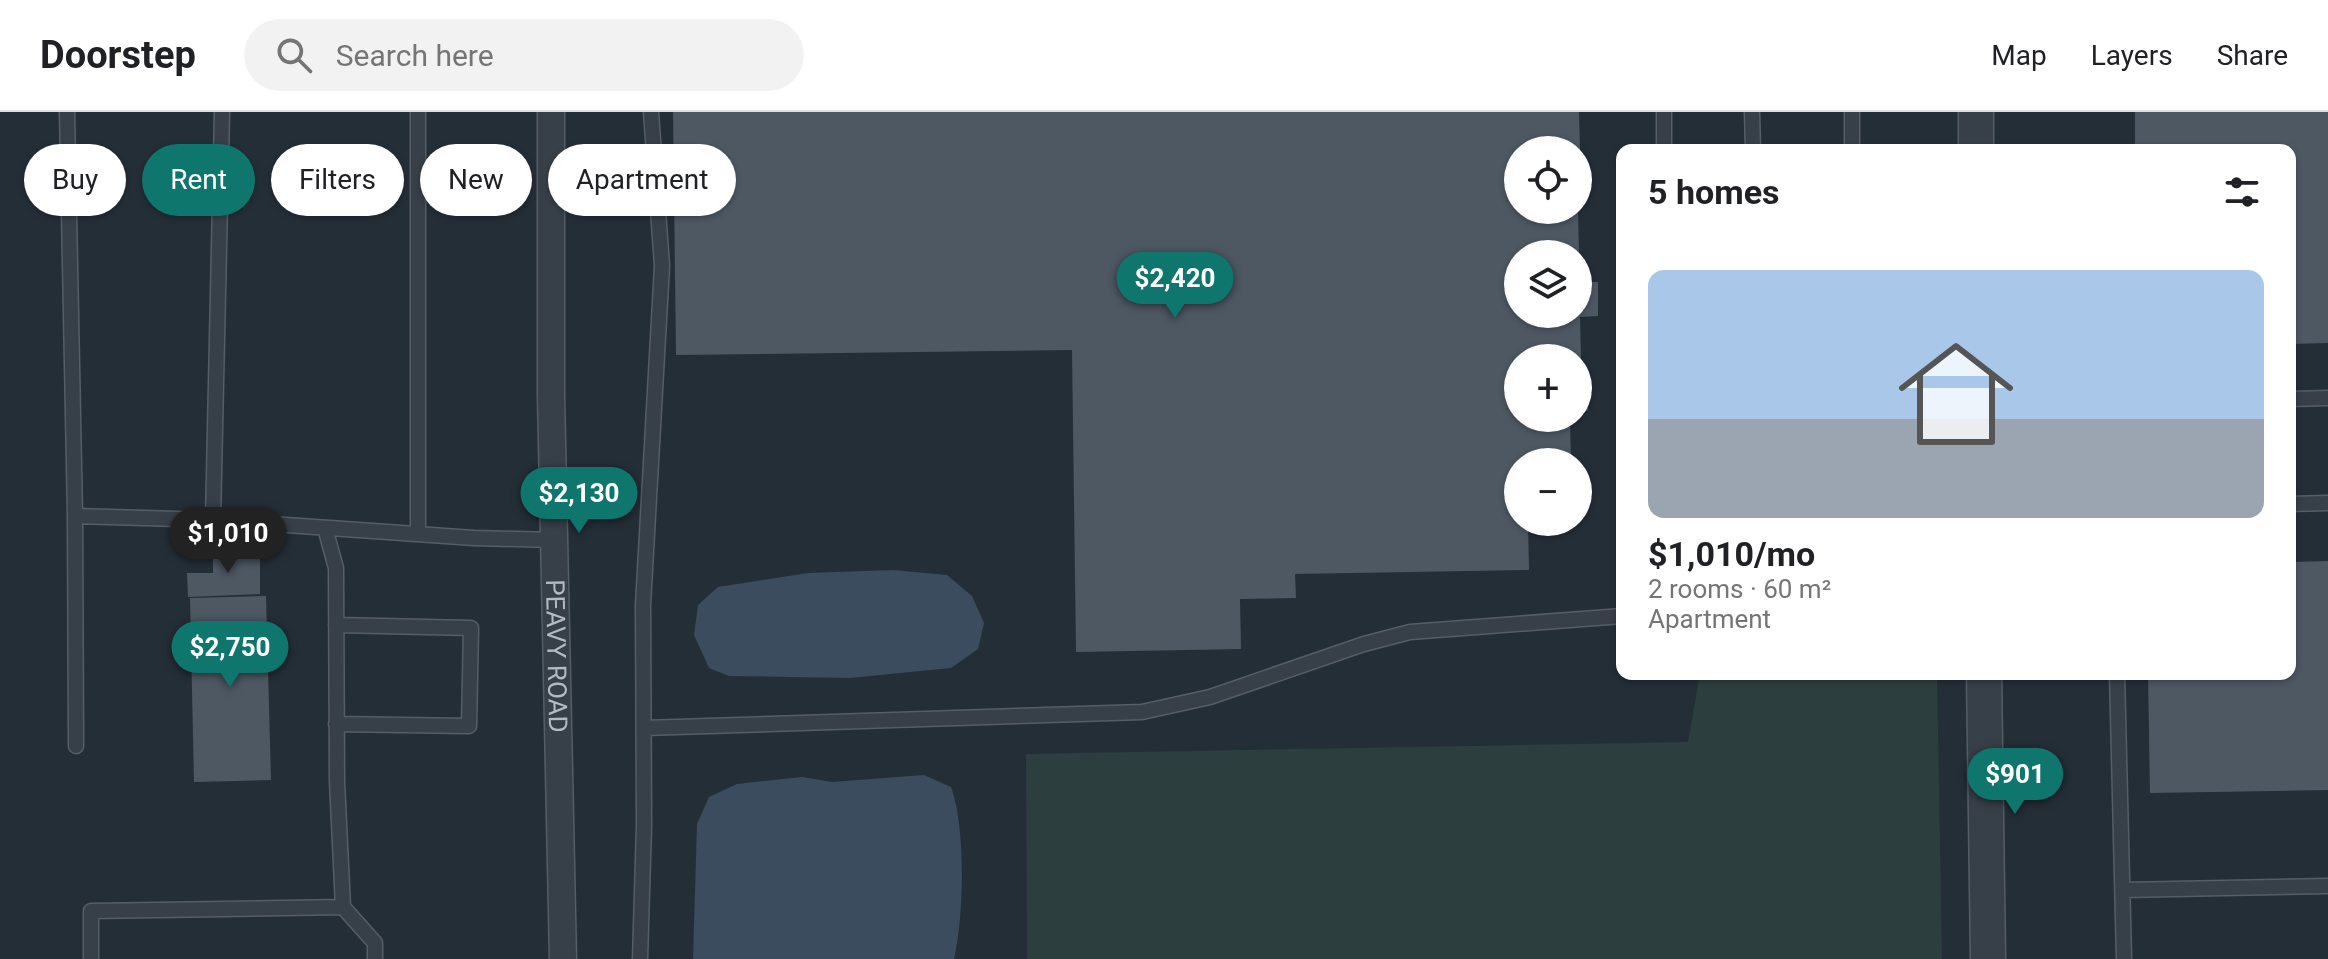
<!DOCTYPE html>
<html lang="en">
<head>
<meta charset="utf-8">
<style>
  :root { --surface:#fff; --page:#f2f2f2; --text:#202124; --muted:#757577; --line:#e0e0e0; --accent:#0f766e }
  body { margin:0; font-family:Roboto,sans-serif; background:var(--page); color:var(--text); height:100vh; display:flex; flex-direction:column; font-size:30px; white-space:nowrap }
  * { box-sizing:border-box; margin:0 }
  p { font-size:26px; color:var(--muted) }
  .icon { flex:none; width:44px; height:44px; fill:none; stroke:currentColor; stroke-width:2; stroke-linecap:round; stroke-linejoin:round }
  .map { position:relative; flex:1; overflow:hidden }
  .panel { position:absolute; left:1616px; top:32px; width:680px; height:536px; display:flex; flex-direction:column; background:var(--surface); border-radius:16px; box-shadow:0 2px 6px #0004 }
  .panel>* { flex:none }
  .banner { position:absolute; left:24px; top:32px; width:760px; height:72px; display:flex; gap:16px }
  .fabs { position:absolute; left:1504px; top:24px; display:grid; gap:16px }
  .fabs a { display:grid; place-items:center; width:88px; height:88px; border-radius:50%; background:var(--surface); box-shadow:0 2px 6px #0004; font-size:40px }
  .price { position:absolute; translate:-50% -68px; padding:0 18px; border-radius:28px; background:var(--accent); color:#fff; font-size:26px; line-height:52px; filter:drop-shadow(0 2px 4px #0008) }
  .price::after { content:''; position:absolute; left:50%; top:48px; width:24px; height:18px; margin-left:-12px; background:inherit; clip-path:polygon(0 0,100% 0,50% 100%) }
  .price.active { background:#222; color:#fff }
  ul { padding:0; list-style:none }
  li { display:grid; align-content:center; gap:16px; height:424px; padding:0 32px }
  li+li { border-top:2px solid var(--line) }
  li span { display:grid; place-items:center; height:248px; border-radius:16px; color:#555 }
  li>.icon { margin-inline-start:auto }
  span .icon { width:144px; height:144px; fill:#fffc; stroke-width:1 }
  li b { font-size:34px }
  h2 { display:flex; justify-content:space-between; align-items:center; height:96px; padding:0 32px; font-size:34px }
  .pill { padding:0 28px; border-radius:36px; background:var(--surface); box-shadow:0 2px 6px #0004; font-size:28px; line-height:72px }
  .pill.active { background:var(--accent); color:#fff }
  header { display:flex; align-items:center; gap:48px; box-sizing:border-box; height:112px; padding:0 40px; background:var(--surface); border-bottom:2px solid var(--line) }
  header strong { font-size:38px }
  nav { display:flex; gap:44px; margin-inline-start:auto; font-size:28px }
  .search { width:560px; height:72px; background:var(--page); display:flex; align-items:center; gap:20px; box-sizing:border-box; padding:0 28px; border-radius:44px; color:var(--muted); font-size:30px }
  .map>svg:first-child { display:block }
  .green { fill:#2c3f3e }
  .water { fill:#3b4c5f }
  .building { fill:#4d5863 }
  .lines { fill:none; stroke-linecap:round; stroke-linejoin:round }
  .service-casing { stroke:#555d66; stroke-width:17 }
  .minor-casing { stroke:#555d66; stroke-width:29 }
  .tertiary-casing { stroke:#555d66; stroke-width:37 }
  .service { stroke:#373f48; stroke-width:14 }
  .minor { stroke:#373f48; stroke-width:26 }
  .tertiary { stroke:#373f48; stroke-width:34 }
  .labels { text-anchor:middle; dominant-baseline:central; stroke-width:6; stroke-linejoin:round; paint-order:stroke }
  .street-label { font-size:26px; fill:#b2bac4; stroke:#1d242d }
</style>
</head>
<body>
<header>
<strong>Doorstep</strong>
<div class="search"><svg class="icon" aria-label="search" viewBox="0 0 24 24"><circle cx="10" cy="10" r="6"/><path d="M15 15l6 6"/></svg>Search here</div>
<nav><a>Map</a><a>Layers</a><a>Share</a></nav>
</header>
<div class="map">
<svg width="2328" height="847" viewBox="0 0 2328 847">
  <rect width="100%" height="100%" fill="#242e37"/>
  <path class="green" d="M1700 562H1937L1942 847H1027L1026 642 1688 630Z"/>
  <path class="water" d="M893 458 947 463 972 484 984 511 978 537 951 556 850 566 729 564 709 556 694 523 698 493 718 475 808 461Z
    M924 663 951 675C966 716 964 804 954 847H693L697 712 709 685 737 672 802 665 832 670Z"/>
  <path class="building" d="M673 0H1579L1580 38H1518V98H1578L1579 142H1518V202H1578V170H1598V204L1580 205 1581 246H1518V306H1570L1571 350H1518V410H1528L1529 458 1295 462 1296 486 1240 487 1241 537 1076 540 1072 238 676 243Z
    M2135 0H2328V231L2290 232V38H2135Z
    M1578 246H1581V296L1588 295V299H1578Z
    M213 438H260V482L188 485 187 461H213Z
    M2328 449V678L2150 681 2148 562H2290V450Z
    M266 484 271 668 194 670 190 486Z"/>
  <g class="lines">
    <g class="service-casing">
      <path id="service" d="M67 0 75 404
        M1664 0V38
        M1752 0 1753 38
        M1852 0V38
        M2290 287 2328 286
        M2290 392 2328 391
        M213 408 222 0
        M325 416 336 456 337 669 343 795 375 831V847
        M418 422V0
        M336 513 471 516 469 614 336 612
        M2117 562 2124 847
        M644 616 1142 600 1210 585 1364 532 1410 520 1622 504
        M76 634 75 404 213 408 474 426 554 428
        M2123 778 2328 774
        M91 847V799L343 795
        M640 847 644 714 643 493 662 154 651 0"/>
    </g>
    <g class="minor-casing">
      <g id="minor">
        <path id="s1" d="M551 0V283L563 847"/>
      </g>
    </g>
    <g class="tertiary-casing">
      <path id="tertiary" d="M1976 0V38
        M1984 562 1988 847"/>
    </g>
    <use href="#service" class="service"/>
    <use href="#minor" class="minor"/>
    <use href="#tertiary" class="tertiary"/>
  </g>
  <g class="labels">
    <g class="street-label">
      <text stroke="none"><textPath href="#s1" startOffset="544">PEAVY ROAD</textPath></text>
    </g>
  </g>
</svg>
<div class="fabs">
<a><svg class="icon" aria-label="locate" viewBox="0 0 24 24"><circle cx="12" cy="12" r="6"/><path d="M12 2v4M12 18v4M2 12h4M18 12h4"/></svg></a>
<a><svg class="icon" aria-label="layers" viewBox="0 0 24 24"><path d="M12 4l9 5-9 5-9-5zM3 14l9 5 9-5"/></svg></a>
<a>+</a>
<a>−</a>
</div>
<b class="price" style="left:1175px;top:208px">$2,420</b>
<b class="price" style="left:579px;top:423px">$2,130</b>
<b class="price active" style="left:228px;top:463px">$1,010</b>
<b class="price" style="left:230px;top:577px">$2,750</b>
<b class="price" style="left:2015px;top:704px">$901</b>
<div class="banner">
<a class="pill">Buy</a>
<a class="pill active">Rent</a>
<a class="pill">Filters</a>
<a class="pill">New</a>
<a class="pill">Apartment</a>
</div>
<section class="panel">
<h2>5 homes<svg class="icon" aria-label="filters" viewBox="0 0 24 24"><path d="M4 7h16M4 17h16"/><circle cx="9" cy="7" r="2"/><circle cx="15" cy="17" r="2"/></svg></h2>
<ul>
<li><span style="background:linear-gradient(#a9c7e8 60%,#9aa5b1 0)"><svg class="icon" aria-label="home" viewBox="0 0 24 24"><path d="M3 11l9-7 9 7M6 9v11h12V9"/></svg></span><div><b>$1,010/mo</b><p>2 rooms · 60 m²</p><p>Apartment</p></div></li>
</ul>
</section>
</div>
</body>
</html>
